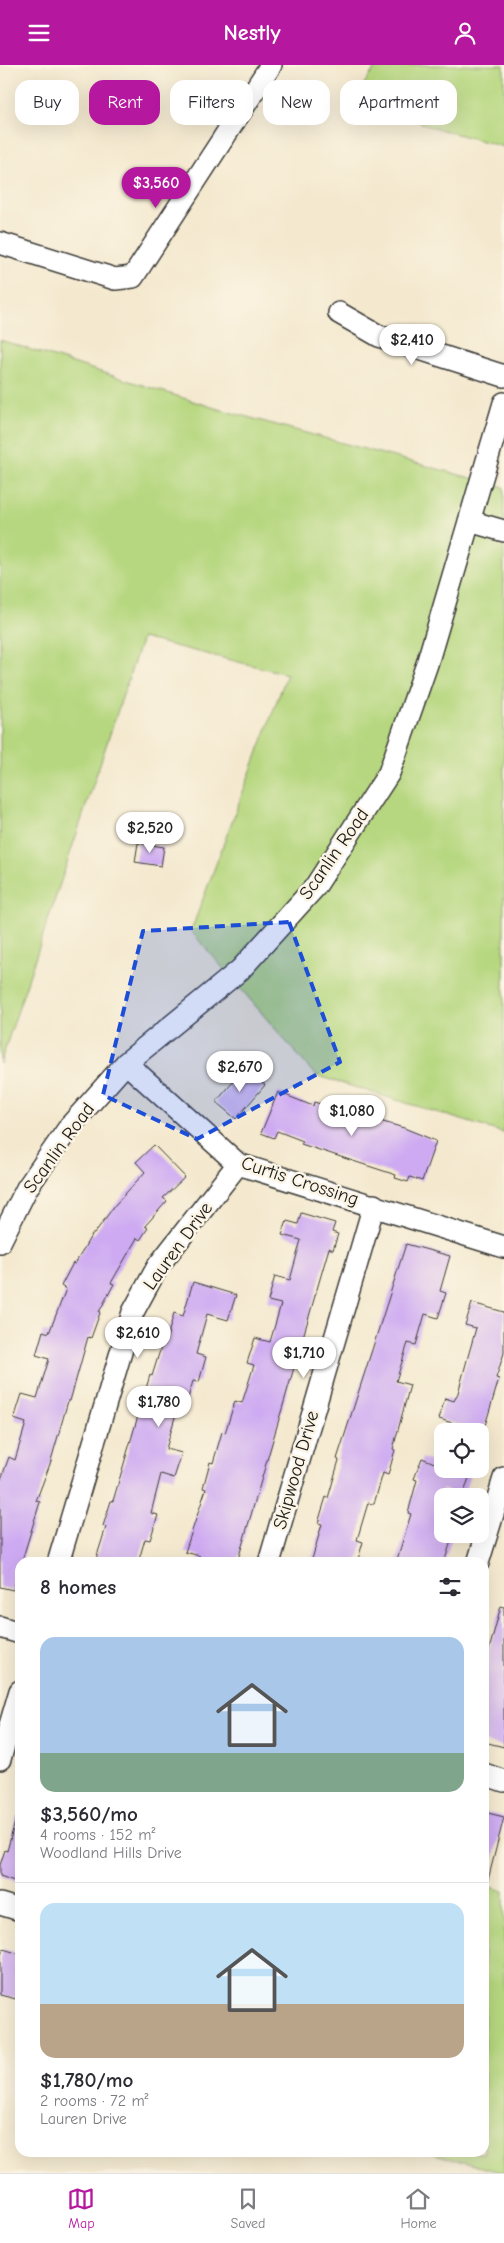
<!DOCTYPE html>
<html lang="en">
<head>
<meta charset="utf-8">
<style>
  :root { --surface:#fff; --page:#f7f7f7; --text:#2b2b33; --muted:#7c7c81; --line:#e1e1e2; --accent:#b5179e }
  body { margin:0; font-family:"Comic Neue",sans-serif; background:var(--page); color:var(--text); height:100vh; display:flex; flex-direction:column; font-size:19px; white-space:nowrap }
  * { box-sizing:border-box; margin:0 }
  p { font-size:16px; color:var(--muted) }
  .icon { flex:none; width:28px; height:28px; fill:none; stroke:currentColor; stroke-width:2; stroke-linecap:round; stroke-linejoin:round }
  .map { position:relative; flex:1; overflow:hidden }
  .drawer { position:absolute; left:15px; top:1492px; width:474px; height:600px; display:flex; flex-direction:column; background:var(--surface); border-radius:15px; box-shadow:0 5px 20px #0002 }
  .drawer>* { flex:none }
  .top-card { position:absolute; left:15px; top:15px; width:475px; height:45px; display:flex; gap:10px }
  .tools { position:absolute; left:434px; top:1358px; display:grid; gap:10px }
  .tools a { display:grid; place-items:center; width:55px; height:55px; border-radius:10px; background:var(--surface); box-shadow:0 5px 20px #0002; font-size:25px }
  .price { position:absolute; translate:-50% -42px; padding:0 11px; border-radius:18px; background:#fff; color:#222; font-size:16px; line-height:32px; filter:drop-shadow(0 1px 2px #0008) }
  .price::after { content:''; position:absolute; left:50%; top:30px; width:15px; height:11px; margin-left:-8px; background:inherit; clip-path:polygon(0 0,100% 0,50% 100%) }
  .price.active { background:var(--accent); color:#fff }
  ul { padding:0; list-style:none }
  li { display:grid; align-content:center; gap:10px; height:265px; padding:0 25px }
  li+li { border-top:1px solid var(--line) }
  li span { display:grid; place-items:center; height:155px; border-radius:15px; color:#555 }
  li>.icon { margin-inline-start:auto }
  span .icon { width:90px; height:90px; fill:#fffc; stroke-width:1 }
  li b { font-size:21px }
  h2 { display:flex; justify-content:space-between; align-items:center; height:60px; padding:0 25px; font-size:21px }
  .tag { padding:0 18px; border-radius:15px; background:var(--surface); box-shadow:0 5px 20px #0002; font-size:18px; line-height:45px }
  .tag.active { background:var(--accent); color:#fff }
  header { display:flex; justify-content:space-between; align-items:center; height:65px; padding:0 25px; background:var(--accent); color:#fff; font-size:22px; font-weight:800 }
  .tab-bar { display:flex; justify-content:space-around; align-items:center; height:70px; border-top:1px solid var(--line); background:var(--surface); font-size:14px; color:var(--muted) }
  .tab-bar a { display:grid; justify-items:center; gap:2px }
  .tab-bar .active { color:var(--accent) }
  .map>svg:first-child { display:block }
  .green { fill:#b6d77f; stroke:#697a4e }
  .building { fill:#ceaaf2 }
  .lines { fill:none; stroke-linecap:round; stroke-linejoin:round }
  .minor-casing { stroke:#3c3b37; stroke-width:24 }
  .minor { stroke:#fff; stroke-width:21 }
  .marked { fill:#1d4ed8; fill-opacity:0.2; stroke:#1d4ed8; stroke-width:4; stroke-dasharray:10 6; stroke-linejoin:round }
  .labels { text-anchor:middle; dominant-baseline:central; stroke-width:5; stroke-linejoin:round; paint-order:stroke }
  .street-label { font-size:19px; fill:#1c1c1c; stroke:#fcf5e5 }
</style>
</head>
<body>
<header><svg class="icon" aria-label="menu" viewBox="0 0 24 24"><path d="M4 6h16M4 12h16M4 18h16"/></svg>Nestly<svg class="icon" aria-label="person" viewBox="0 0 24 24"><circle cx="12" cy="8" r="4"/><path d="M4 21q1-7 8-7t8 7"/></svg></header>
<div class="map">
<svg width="504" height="2108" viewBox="0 0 504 2108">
  <rect width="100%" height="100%" fill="#fcf5e5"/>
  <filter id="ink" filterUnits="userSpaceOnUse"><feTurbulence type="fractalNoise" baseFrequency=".02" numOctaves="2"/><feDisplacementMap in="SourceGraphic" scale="10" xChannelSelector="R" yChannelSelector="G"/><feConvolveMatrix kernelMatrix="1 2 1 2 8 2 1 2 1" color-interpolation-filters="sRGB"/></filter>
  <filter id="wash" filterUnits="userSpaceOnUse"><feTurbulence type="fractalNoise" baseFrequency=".0096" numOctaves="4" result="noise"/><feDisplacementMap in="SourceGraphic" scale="20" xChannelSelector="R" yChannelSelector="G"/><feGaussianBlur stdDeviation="1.12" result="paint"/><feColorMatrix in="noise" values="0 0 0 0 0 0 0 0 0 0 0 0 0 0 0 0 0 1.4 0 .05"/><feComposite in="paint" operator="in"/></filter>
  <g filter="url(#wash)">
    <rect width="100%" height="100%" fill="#f4e9cf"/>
    <path class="green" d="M377 0H504V82L428 61 359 26Z
      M0 275 218 344 504 422V1068L315 1010 191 866 287 609 142 573 0 999Z
      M484 1820 504 1826V2108L430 2088H484Z"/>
    <g id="blocks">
      <path class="building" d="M138 778 164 782 161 801 135 797Z
        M245 1003 265 1020 236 1054 216 1037Z
        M278 1027 313 1041 314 1037 404 1063 436 1076 422 1116 410 1112 408 1117 395 1113 396 1110 301 1079 303 1076 277 1066 274 1073 261 1068Z
        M154 1080 185 1112 163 1133 167 1136 145 1161 148 1163 140 1175 137 1173 111 1218 114 1219 99 1247 100 1248 91 1273 88 1272 70 1336H68L50 1399 36 1436 40 1437 13 1525 0 1522V1417L9 1392 15 1395 26 1358 14 1354 22 1329 37 1333 49 1294 36 1290 43 1266 49 1268 66 1224 61 1221 73 1198 75 1199 92 1169H94L115 1140 145 1107 136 1097Z
        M301 1148 335 1158 332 1167 338 1169 333 1185 329 1183 237 1498H198L200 1491 185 1487 206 1424 203 1423 210 1397 213 1398 222 1367 225 1368 235 1336 242 1338 254 1300 247 1298 255 1273 270 1277 281 1239 268 1236 275 1211 290 1215 301 1175 282 1170 287 1156 298 1159Z
        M406 1179 450 1191 440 1226 446 1228 438 1253 425 1249 416 1280 408 1278 396 1316 410 1320 393 1384 395 1385 388 1410 383 1408 374 1439 368 1438 357 1475 363 1477 357 1498H311L322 1459 318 1458 326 1432 328 1433 339 1395 337 1394Z
        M193 1217 236 1230 228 1255 207 1249 196 1289 206 1292 199 1317 193 1316 184 1347 177 1345 166 1384 182 1388 174 1413 161 1409 151 1448 158 1450 150 1475 145 1474 138 1498H108L96 1494 106 1462 103 1461 111 1436H113L150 1310 152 1311 162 1279 165 1280 174 1248 183 1251Z
        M472 1238 504 1247V1288L496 1313 499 1314 483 1367 439 1354 445 1333 454 1336 458 1328 467 1295 476 1263 465 1260Z
        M422 1393 442 1401V1404H452L470 1410 463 1431 442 1424V1470L452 1473 444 1498H396L411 1449 408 1448 417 1415 414 1414Z
        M501 1541 504 1542V1682L484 1677V1603Z
        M484 1747 504 1752 488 1815H484Z
        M16 1753 20 1754V1818L0 1811V1800L5 1785 7 1786Z
        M3 1884 20 1889V1920L16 1934 0 1930V1893Z"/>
    </g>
  </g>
  <g filter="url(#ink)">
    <use href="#blocks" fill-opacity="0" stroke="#3c3b37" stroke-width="1"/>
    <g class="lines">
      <g class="minor-casing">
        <path id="minor" d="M0 178 115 214 133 212 271 0
          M339 248 379 271 504 311
          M469 456 504 466
          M126 998 238 1099 504 1182
          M0 1177 27 1123 70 1061 126 998 240 905 315 822 389 708 427 599 504 338
          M58 1498 133 1247 158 1201 238 1099
          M269 1498 374 1140
          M478 1498 504 1413
          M0 1562 20 1568
          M0 1694 20 1626
          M484 1709 504 1716
          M0 1839 20 1845"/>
      </g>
      <use href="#minor" class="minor"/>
    </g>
  </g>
  <path class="marked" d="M289 857 340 997 197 1074 103 1030 143 866Z"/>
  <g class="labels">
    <g class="street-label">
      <text transform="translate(334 789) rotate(-55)">Scanlin Road</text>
      <text transform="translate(59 1083) rotate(-54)">Scanlin Road</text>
      <text transform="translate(300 1116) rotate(18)">Curtis Crossing</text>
      <text transform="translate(178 1181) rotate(-54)">Lauren Drive</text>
      <text transform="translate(296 1405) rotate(-74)">Skipwood Drive</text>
    </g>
  </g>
</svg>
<div class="tools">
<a><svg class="icon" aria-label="locate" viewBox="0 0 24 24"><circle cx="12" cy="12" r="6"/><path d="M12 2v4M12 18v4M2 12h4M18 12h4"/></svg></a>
<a><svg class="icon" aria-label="layers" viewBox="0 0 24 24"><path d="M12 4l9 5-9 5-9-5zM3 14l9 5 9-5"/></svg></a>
</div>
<b class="price active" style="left:156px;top:144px">$3,560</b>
<b class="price" style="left:412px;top:301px">$2,410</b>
<b class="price" style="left:150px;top:789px">$2,520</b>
<b class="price" style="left:240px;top:1028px">$2,670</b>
<b class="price" style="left:352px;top:1072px">$1,080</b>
<b class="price" style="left:138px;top:1294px">$2,610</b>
<b class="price" style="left:304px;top:1314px">$1,710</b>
<b class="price" style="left:159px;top:1363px">$1,780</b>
<div class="top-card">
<a class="tag">Buy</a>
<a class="tag active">Rent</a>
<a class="tag">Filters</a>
<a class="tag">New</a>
<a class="tag">Apartment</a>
</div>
<section class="drawer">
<h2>8 homes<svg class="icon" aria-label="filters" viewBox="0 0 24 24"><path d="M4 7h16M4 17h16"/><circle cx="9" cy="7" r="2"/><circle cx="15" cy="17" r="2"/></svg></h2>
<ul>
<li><span style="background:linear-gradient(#a9c7e8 75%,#7fa58c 0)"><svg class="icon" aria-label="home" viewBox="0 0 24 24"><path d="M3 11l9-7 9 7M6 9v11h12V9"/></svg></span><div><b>$3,560/mo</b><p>4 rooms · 152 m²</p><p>Woodland Hills Drive</p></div></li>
<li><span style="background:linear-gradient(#bfe0f5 65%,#b9a48a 0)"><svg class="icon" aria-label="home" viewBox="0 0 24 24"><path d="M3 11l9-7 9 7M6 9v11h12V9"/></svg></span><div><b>$1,780/mo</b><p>2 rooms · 72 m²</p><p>Lauren Drive</p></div></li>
</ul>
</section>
</div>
<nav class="tab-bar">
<a class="active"><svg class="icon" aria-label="map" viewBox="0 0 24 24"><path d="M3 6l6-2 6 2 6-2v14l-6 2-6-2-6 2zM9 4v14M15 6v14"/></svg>Map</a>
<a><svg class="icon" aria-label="saved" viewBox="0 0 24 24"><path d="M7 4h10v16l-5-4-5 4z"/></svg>Saved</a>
<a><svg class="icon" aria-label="home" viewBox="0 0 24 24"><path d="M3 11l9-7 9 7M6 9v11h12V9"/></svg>Home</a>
</nav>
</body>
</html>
